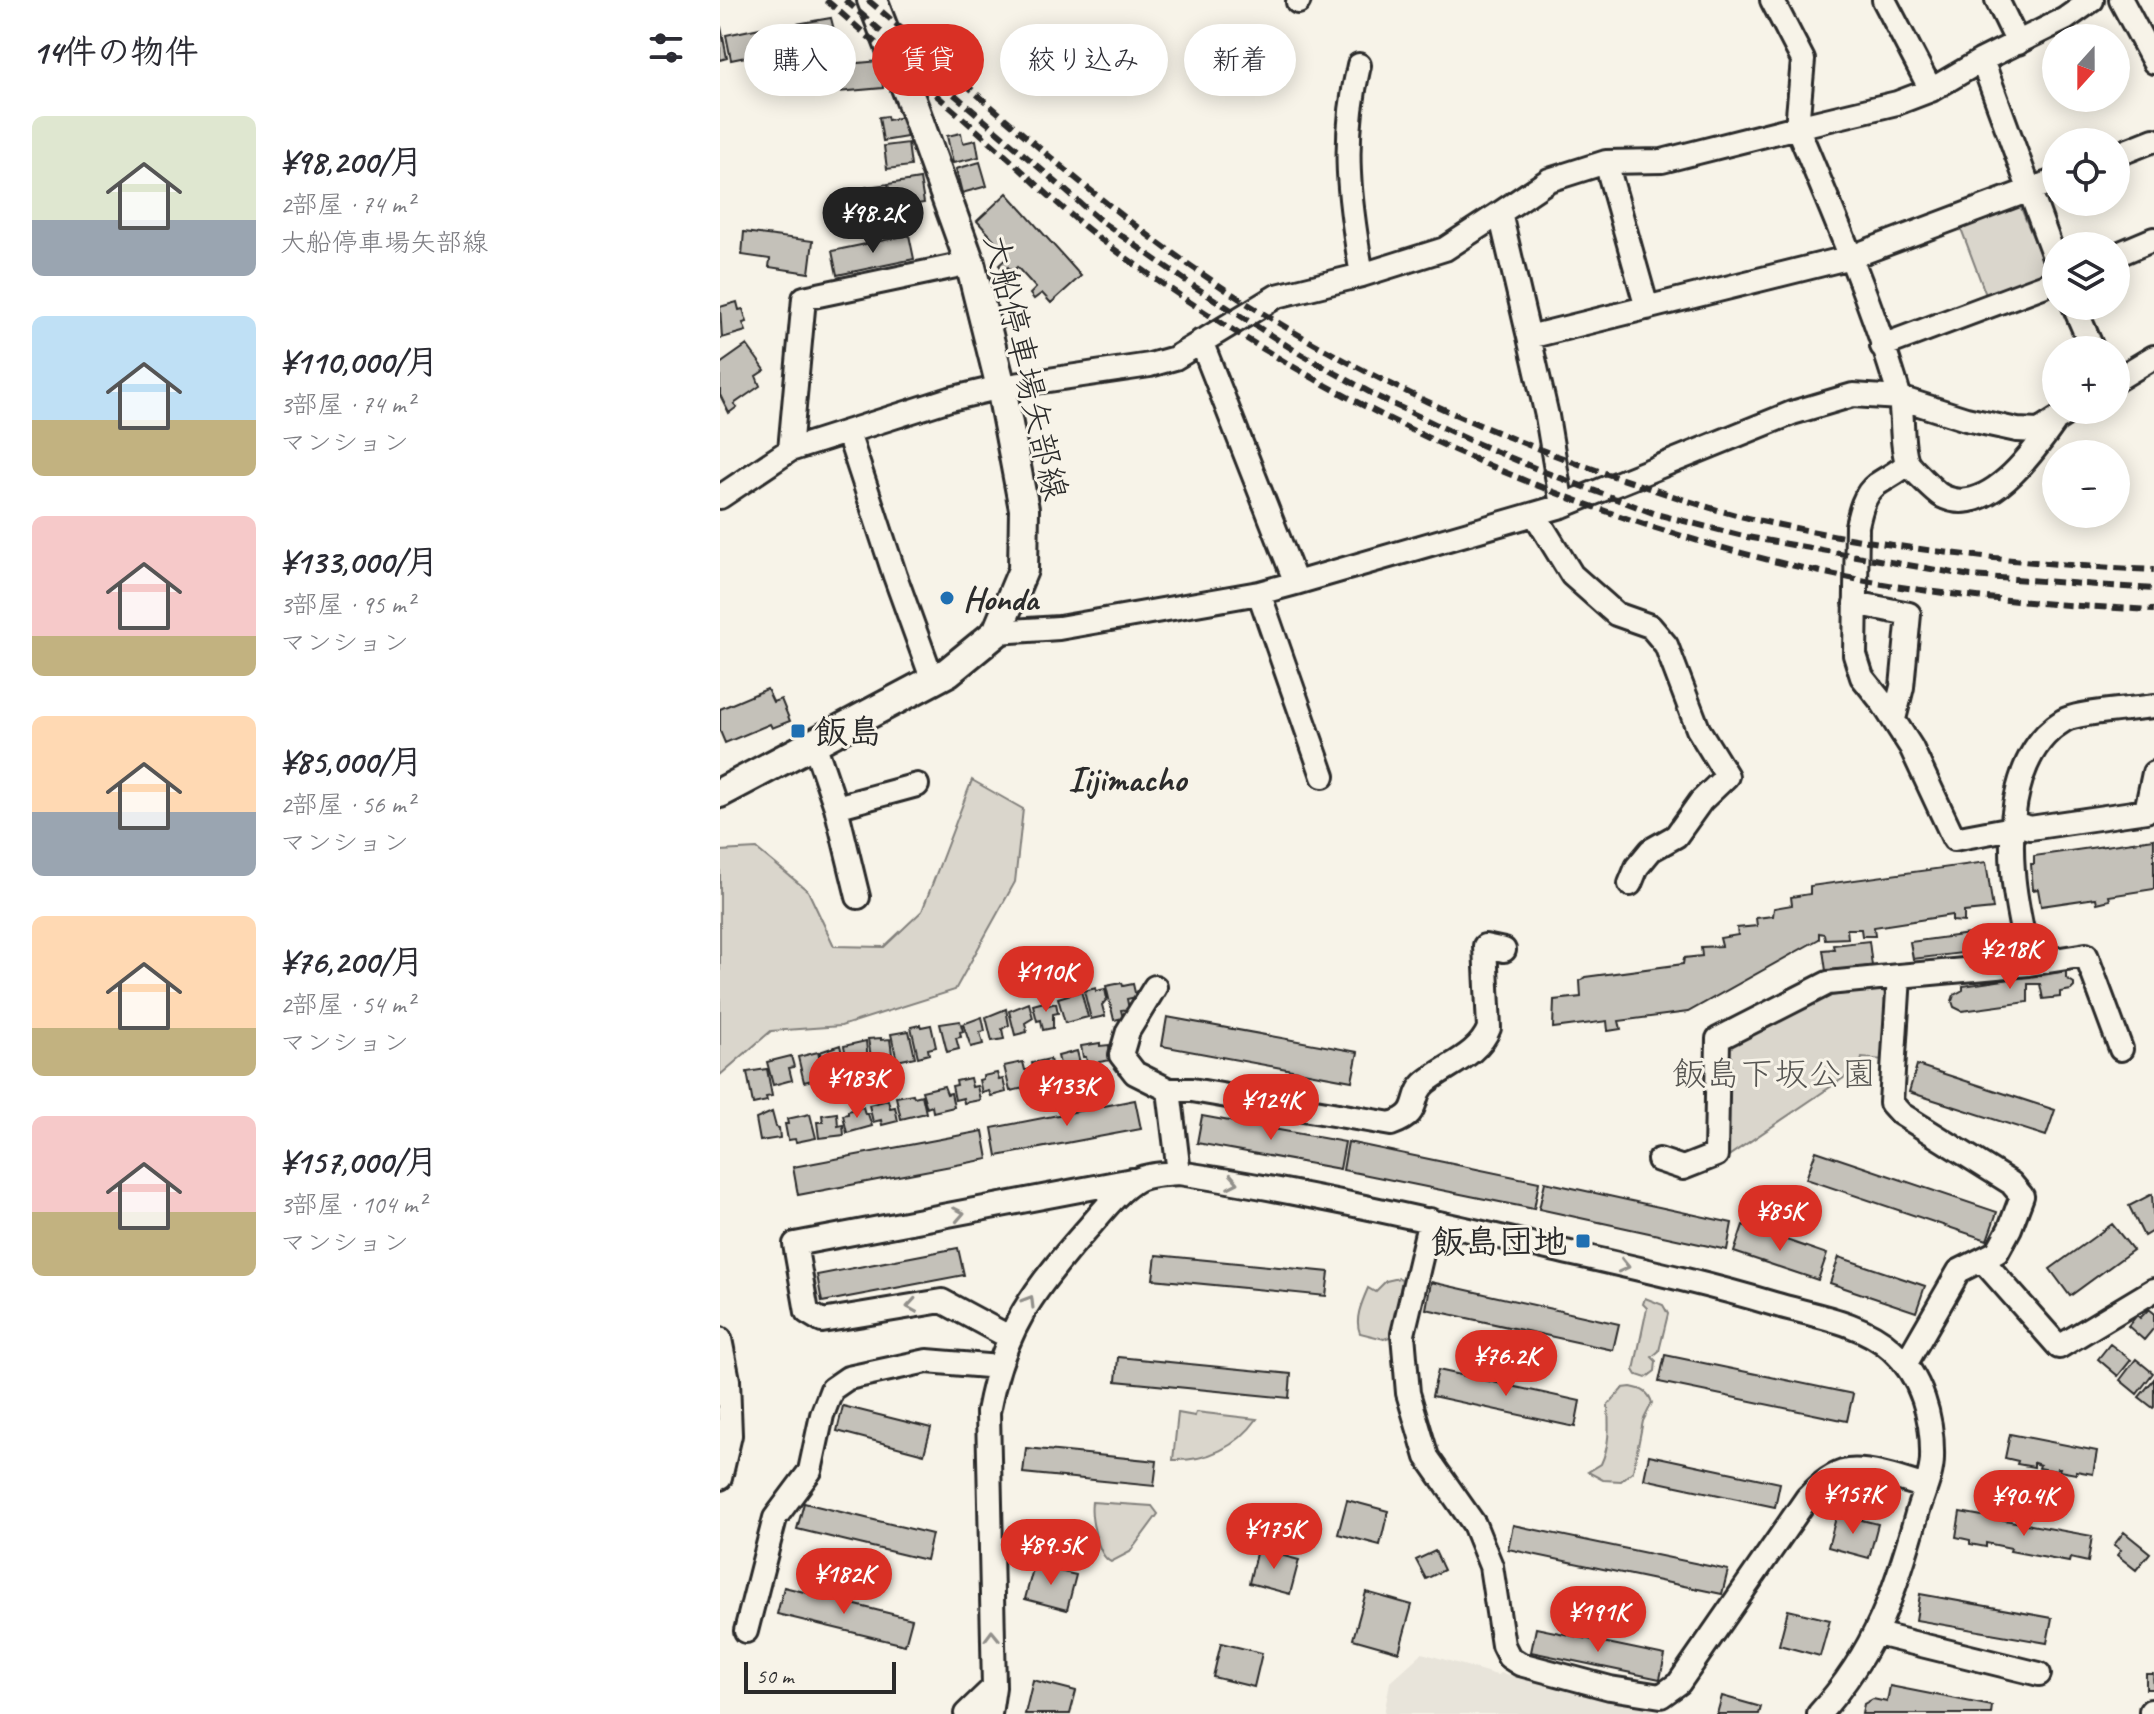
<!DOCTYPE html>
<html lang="ja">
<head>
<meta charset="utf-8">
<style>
  :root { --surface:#fff; --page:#f7f7f7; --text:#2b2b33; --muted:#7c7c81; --accent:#d93025 }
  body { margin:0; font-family:Caveat,"Klee One",sans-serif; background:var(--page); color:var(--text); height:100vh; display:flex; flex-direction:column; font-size:30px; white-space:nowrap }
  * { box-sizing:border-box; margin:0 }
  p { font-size:26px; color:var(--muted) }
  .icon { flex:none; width:44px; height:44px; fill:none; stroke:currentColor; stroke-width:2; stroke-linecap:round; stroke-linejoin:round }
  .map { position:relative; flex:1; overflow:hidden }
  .drawer { display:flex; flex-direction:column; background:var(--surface); width:720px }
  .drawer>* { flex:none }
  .guide { position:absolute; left:24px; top:24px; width:760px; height:72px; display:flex; gap:16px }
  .needle { width:52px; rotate:201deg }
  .fabs { position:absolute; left:1322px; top:24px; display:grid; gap:16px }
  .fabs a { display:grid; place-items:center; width:88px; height:88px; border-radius:50%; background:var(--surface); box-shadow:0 4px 20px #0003; font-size:40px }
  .scale { position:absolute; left:24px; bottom:20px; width:152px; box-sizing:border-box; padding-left:8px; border:4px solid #2b2b2b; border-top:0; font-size:22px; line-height:28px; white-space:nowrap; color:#2b2b2b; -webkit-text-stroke:6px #f7f3e8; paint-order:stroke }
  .price { position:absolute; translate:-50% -68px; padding:0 18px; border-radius:28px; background:var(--accent); color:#fff; font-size:26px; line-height:52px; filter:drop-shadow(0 2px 4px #0008) }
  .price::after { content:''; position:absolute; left:50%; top:48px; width:24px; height:18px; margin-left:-12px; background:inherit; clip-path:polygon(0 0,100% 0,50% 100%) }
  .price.on { background:#222; color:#fff }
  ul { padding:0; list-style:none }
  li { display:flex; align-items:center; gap:24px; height:200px; padding:0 32px }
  li span { display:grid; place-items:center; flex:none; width:224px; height:160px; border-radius:12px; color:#555 }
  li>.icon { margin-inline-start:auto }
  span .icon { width:96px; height:96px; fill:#fffc; stroke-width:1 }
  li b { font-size:34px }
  h2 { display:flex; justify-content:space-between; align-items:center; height:96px; padding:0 32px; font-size:34px }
  .pill { padding:0 28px; border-radius:36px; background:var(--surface); box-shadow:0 4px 20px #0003; font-size:28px; line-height:72px }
  .pill.on { background:var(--accent); color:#fff }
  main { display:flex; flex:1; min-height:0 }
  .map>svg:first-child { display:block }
  .built { fill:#e8e4da }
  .green { fill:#dad6cc; stroke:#82807c; stroke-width:2 }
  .building { fill:#c4c1b9; stroke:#2b2b2b; stroke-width:2 }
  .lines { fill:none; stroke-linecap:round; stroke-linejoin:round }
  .minor-casing { stroke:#2b2b2b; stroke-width:28 }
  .major-casing { stroke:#2b2b2b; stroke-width:34 }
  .minor { stroke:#f7f3e8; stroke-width:22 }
  .major { stroke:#f7f3e8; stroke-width:28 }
  .rail { stroke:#2b2b2b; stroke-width:6; stroke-dasharray:12 6; stroke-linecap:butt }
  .oneway { stroke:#918f8a }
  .poi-dot { fill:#1f6fb2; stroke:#f7f3e8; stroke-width:3 }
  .labels { text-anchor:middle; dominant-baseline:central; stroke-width:6; stroke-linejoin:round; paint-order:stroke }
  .street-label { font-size:34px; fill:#2b2b2b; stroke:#f7f3e8 }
  .poi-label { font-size:34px; font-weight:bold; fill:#2b2b2b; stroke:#f7f3e8; text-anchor:start }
  .park-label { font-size:34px; fill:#575653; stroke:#f7f3e8 }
  .neighbourhood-label { font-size:36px; font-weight:bold; fill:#2b2b2b; stroke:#f7f3e8 }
</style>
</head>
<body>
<main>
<section class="drawer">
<h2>14件の物件<svg class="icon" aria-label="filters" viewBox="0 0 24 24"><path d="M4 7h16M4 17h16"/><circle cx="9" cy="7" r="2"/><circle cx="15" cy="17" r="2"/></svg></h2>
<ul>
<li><span style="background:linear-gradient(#dfe7d0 65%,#9aa5b1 0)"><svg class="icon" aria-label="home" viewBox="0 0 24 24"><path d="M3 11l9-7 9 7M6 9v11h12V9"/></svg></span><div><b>¥98,200/月</b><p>2部屋 · 74 m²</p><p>大船停車場矢部線</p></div></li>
<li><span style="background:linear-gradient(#bfe0f5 65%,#c2b280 0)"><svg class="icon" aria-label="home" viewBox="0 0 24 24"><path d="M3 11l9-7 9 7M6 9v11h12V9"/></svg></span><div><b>¥110,000/月</b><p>3部屋 · 74 m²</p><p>マンション</p></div></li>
<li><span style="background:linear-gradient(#f6c9c9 75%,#c2b280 0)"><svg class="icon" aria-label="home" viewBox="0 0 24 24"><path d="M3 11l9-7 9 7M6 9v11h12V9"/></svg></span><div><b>¥133,000/月</b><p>3部屋 · 95 m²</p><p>マンション</p></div></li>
<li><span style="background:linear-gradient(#ffd9b3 60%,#9aa5b1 0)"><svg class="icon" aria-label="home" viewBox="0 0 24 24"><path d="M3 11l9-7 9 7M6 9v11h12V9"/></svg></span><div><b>¥85,000/月</b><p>2部屋 · 56 m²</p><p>マンション</p></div></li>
<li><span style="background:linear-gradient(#ffd9b3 70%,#c2b280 0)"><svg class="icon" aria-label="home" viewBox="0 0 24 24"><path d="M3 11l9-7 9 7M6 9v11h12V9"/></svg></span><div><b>¥76,200/月</b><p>2部屋 · 54 m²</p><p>マンション</p></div></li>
<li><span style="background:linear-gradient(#f6c9c9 60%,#c2b280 0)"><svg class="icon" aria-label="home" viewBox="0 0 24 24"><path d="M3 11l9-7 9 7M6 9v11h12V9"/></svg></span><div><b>¥157,000/月</b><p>3部屋 · 104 m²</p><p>マンション</p></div></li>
</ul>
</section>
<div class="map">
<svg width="1434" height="1714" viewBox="0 0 1434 1714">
  <rect width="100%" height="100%" fill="#f7f3e8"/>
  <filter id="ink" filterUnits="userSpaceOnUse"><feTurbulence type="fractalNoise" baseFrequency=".0125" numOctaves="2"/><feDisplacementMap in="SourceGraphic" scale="16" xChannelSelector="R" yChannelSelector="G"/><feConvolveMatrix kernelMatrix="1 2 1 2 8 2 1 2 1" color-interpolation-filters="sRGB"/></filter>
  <g filter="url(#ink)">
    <path class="built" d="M702 1653 777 1675 781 1673 931 1709 934 1712 932 1714H664L670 1682Z"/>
    <path class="green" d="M1299 203 1328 274 1266 295 1239 223Z
      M252 780 303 809 295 882 235 990 121 1026 51 1031 0 1075V851L37 849 88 891 114 946 164 947 202 911Z
      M1161 989 1170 999 1164 1060 1142 1058 1140 1067 1004 1159 1007 1054 1012 1046 1095 998Z
      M679 1278 682 1279 672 1336 664 1339 640 1333C634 1319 642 1302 648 1288L655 1292 666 1281Z
      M925 1298 943 1305 948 1314 939 1351 932 1357 936 1361 935 1371 926 1378 917 1375 914 1370 927 1308 923 1304Z
      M911 1387C922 1389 929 1392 932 1403L923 1421 913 1471 901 1481 883 1480 868 1472 881 1464C890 1445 889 1427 888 1405L903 1388Z
      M476 1412 537 1419C517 1447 487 1461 453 1460L458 1413 475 1416Z
      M372 1502 432 1506 438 1514 410 1552 391 1562C377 1556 370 1516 372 1502Z"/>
    <path class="building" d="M111 18 119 50 100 51 99 47 80 51 76 24Z
      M1 27 7 58 0 60V27Z
      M40 28 45 53 11 60 6 35Z
      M160 61 163 88 95 94 93 67Z
      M167 116 168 120 183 117 187 137 163 141 159 117Z
      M241 133 243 143 256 140 259 157 233 163 227 136Z
      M188 143 191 166 167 169 164 146Z
      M260 162 267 186 242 193 236 169Z
      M200 179 204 203 173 208 168 184Z
      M168 184 173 208 150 212 146 187Z
      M287 193 361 276 331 303 322 293 314 299 310 294 316 288 297 267 292 272 288 267 284 271 279 265 289 256 257 221Z
      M24 232 93 241 89 273 49 267 50 259 22 255Z
      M189 235 194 259 117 275 112 251Z
      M17 302 19 310 23 309 27 322 23 323 26 331 2 338 0 307Z
      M27 345 45 370 36 376 40 386 14 404 17 407 9 413 0 395V364Z
      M47 689 53 702 61 699 70 721 52 728 50 724 5 743 0 731V709Z
      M1434 839V889L1389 896 1390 900 1377 903 1376 898 1321 906 1318 889 1313 890 1311 864H1314V856Z
      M1266 862 1273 909 1244 912V922L1232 921V915L1154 927 1155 936H1142L1141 929H1127L1128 938 1105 939 1104 934 1099 933V939L968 1012 899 1021 901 1029 888 1031 887 1021 833 1028 834 1000 861 997 860 981 865 977 963 964 964 958 982 956 981 947 1002 946 1000 938 1018 935 1017 928 1037 926 1036 918 1053 916 1054 908 1072 905 1071 897 1090 894V886Z
      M1265 932 1267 950 1193 959 1190 942Z
      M1149 941 1152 966 1106 971 1103 950 1114 949 1113 945Z
      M1346 971V978L1354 983V987L1351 990 1340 992V997L1323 999 1320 984H1308V1002L1242 1011 1234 1007 1232 1001 1234 995 1243 990V986Z
      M402 983 403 986 413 984 416 997 407 999 409 1009 401 1010 403 1018 394 1020 386 986Z
      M376 988V991L385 989 387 999 382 1005 385 1016 371 1019 364 991Z
      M361 991 368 1017 345 1023 338 998Z
      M324 1002 325 1006 336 1003 338 1013 333 1014V1028L323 1030 321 1020 317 1021 313 1005Z
      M309 1003 313 1018 305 1023 307 1032 295 1035 289 1011Z
      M286 1009 289 1025 282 1029 284 1039 272 1041 266 1017Z
      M262 1017 265 1031 260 1032 263 1044 251 1047 243 1024Z
      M447 1017 638 1052 632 1081 442 1046Z
      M240 1021 243 1031 240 1032 241 1037 236 1038 239 1049 227 1052 220 1024Z
      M200 1025 201 1027 211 1025 216 1047 208 1049 209 1054 198 1057 191 1027Z
      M189 1031 195 1057 177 1061 171 1034Z
      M161 1038V1040L170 1039 172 1054H167L169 1066 157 1069 155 1056 151 1057 148 1039Z
      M146 1041 149 1071 140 1073 139 1066 135 1067 134 1062 130 1063 129 1055 126 1056 124 1046Z
      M380 1043V1046L389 1045 391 1060 379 1062 381 1070 369 1072 366 1057H363L361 1046Z
      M120 1045 124 1062 120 1063 122 1069H118L120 1077 106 1080 100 1052Z
      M357 1051 360 1063 365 1062 367 1072 354 1075 353 1072 349 1073V1070L342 1072 338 1056Z
      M98 1052 105 1082 93 1084 92 1080 84 1082 78 1057Z
      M71 1056 74 1067 69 1068 72 1080 53 1085 47 1062Z
      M330 1059 332 1069 338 1068 340 1078 323 1082 322 1076 315 1077 312 1063Z
      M303 1062 305 1070H310L314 1086 290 1091 284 1066Z
      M1197 1065 1335 1110 1326 1136 1189 1092Z
      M47 1069 52 1096 46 1097 47 1101 33 1104 27 1072Z
      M277 1073 279 1080 283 1079 286 1092 271 1096 269 1091 262 1093 259 1080 263 1079V1076Z
      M250 1078 252 1087 257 1086 260 1100 244 1103 243 1098 235 1100 232 1086 237 1085 236 1081Z
      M224 1086 227 1094 231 1093 234 1107 213 1112 212 1106 207 1108 202 1091Z
      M193 1094 194 1097 202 1095 206 1113 181 1119 176 1097Z
      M168 1100 170 1108 175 1107 178 1121 162 1125 161 1120 153 1122 149 1105Z
      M415 1100 421 1129 277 1156 272 1128Z
      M143 1107 145 1114H148L152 1126 127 1133 123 1115 128 1114V1111Z
      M52 1112 56 1127 59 1128 60 1138 40 1141 36 1119Z
      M117 1113 118 1126 123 1125 124 1135 99 1138 97 1122H103L102 1115Z
      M90 1114 96 1138 76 1142 75 1139 68 1140 65 1124H68L67 1119Z
      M482 1116 625 1142 620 1169 477 1143Z
      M263 1131 268 1159 78 1195 73 1167Z
      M628 1142 819 1182 814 1209 623 1170Z
      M1096 1151 1277 1212 1267 1240 1086 1179Z
      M825 1182 1012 1223 1007 1250 819 1209Z
      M1432 1194 1434 1230 1424 1236 1409 1206Z
      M1392 1224 1413 1250 1350 1296 1330 1269Z
      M1023 1225 1107 1254 1098 1280 1014 1252Z
      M238 1248 244 1275 102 1302 97 1275Z
      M436 1255 609 1272 606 1296 433 1279Z
      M1119 1257 1205 1286 1196 1312 1110 1283Z
      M711 1282 899 1324 893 1350 706 1309Z
      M1429 1309 1434 1313V1328L1424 1340 1408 1326 1417 1315 1420 1318Z
      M1390 1344 1411 1360 1398 1376 1378 1359Z
      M945 1355 1133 1394 1127 1421 939 1382Z
      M398 1357 571 1374 569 1398 396 1381Z
      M1416 1359 1433 1373 1417 1394 1400 1380Z
      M718 1370 860 1401 855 1427 712 1396Z
      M1434 1379V1407L1433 1408 1419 1397Z
      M123 1406 211 1428 204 1454 117 1431Z
      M1290 1434 1377 1451 1373 1474 1356 1471V1474L1339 1471 1340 1468H1337L1336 1471 1319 1468 1320 1465 1314 1463V1467L1297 1464 1298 1461 1285 1458Z
      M306 1448 437 1461 434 1486 303 1473Z
      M929 1455 1060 1483 1055 1507 924 1479Z
      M627 1500 668 1511 660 1545 618 1534Z
      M84 1503 212 1534 206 1560 77 1529Z
      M1240 1512 1372 1536 1368 1562 1350 1558 1349 1562 1290 1551 1291 1548 1266 1543V1547L1250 1544V1540L1236 1537Z
      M1117 1514 1158 1524 1149 1558 1108 1547Z
      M793 1525 1008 1570 1002 1594 788 1549Z
      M1404 1532 1430 1553 1416 1570 1397 1555 1401 1550 1394 1545Z
      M537 1549 579 1560 570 1594 529 1583Z
      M715 1551 724 1570 706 1579 696 1560Z
      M314 1565 356 1575 347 1610 305 1599Z
      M64 1587 192 1619 185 1645 57 1614Z
      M646 1592 692 1605 679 1652 633 1639Z
      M1200 1594 1332 1618 1327 1643 1196 1620Z
      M1068 1610 1110 1620 1100 1656 1059 1645Z
      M816 1628 945 1655 940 1679 811 1652Z
      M501 1643 542 1653 534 1687 493 1677Z
      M1426 1674H1433L1434 1689H1426Z
      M313 1680 356 1691 350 1714H305Z
      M1170 1686 1272 1706 1271 1714H1142L1144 1704 1153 1699 1167 1702Z
      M1002 1696 1041 1707 1039 1714H997Z"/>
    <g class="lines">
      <g class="minor-casing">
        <path id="minor" d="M1164 0 1211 90
          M1277 0 1298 43
          M1401 0 1434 62
          M578 2 579 0
          M1262 60 1336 262
          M639 65C621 141 629 200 642 275
          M1396 155 1434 140
          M886 162 927 308
          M780 213 829 180 886 162 942 161 1077 127 1083 60 1052 0
          M1396 255 1434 239
          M1354 306 1373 350
          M809 337 827 416 842 506
          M481 341 576 583
          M1162 346 1336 281
          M1396 380 1434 357
          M1334 423C1313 453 1266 519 1222 496 1216 493 1190 467 1187 462 1180 443 1184 415 1179 395 1152 303 1114 215 1077 127L1177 103 1211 90 1262 60 1345 19 1372 0
          M128 433 175 576 213 681
          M70 450 84 298 250 263
          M1188 463C1178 473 1167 477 1156 485 1144 494 1140 512 1137 526L1135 655 1142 677 1162 702 1191 747 1234 839 1293 828
          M0 497 70 450 230 399 281 387 430 365 455 358 557 296 642 275 725 249 780 213 809 337 1131 257 1336 180
          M815 515 852 575 896 614 930 626 946 645 978 729 1007 776 981 801 956 836 931 850 917 867 910 884
          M539 593 603 776
          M1135 603 1189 614 1182 687 1174 719
          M277 632 339 628 539 593 576 583 842 506 1072 413 1133 395 1180 398 1246 419 1297 430 1319 431 1352 410
          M94 743 116 807 138 897
          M116 807 197 785
          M1294 823 1310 828 1426 811 1434 773
          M1309 964C1303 934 1295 903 1293 872 1289 821 1295 750 1343 721 1356 712 1415 709 1434 706
          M435 987 408 1031 401 1055 415 1073 449 1090 459 1173
          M449 1090H472L671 1124C704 1113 688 1097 706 1082 727 1065 759 1055 769 1028L765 946 784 950
          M939 1160 963 1168 996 1155 998 1039 1108 983 1179 976
          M710 1220 683 1334 688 1393 707 1457 754 1524 771 1566 783 1645 789 1657 800 1664 890 1688 941 1696 959 1683 1087 1498C1098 1487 1108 1477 1123 1472 1144 1466 1184 1480 1205 1487
          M1263 1261 1339 1347 1434 1290
          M289 1337 222 1301 102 1321 87 1312 75 1244 412 1180
          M0 1339 8 1380 10 1435 0 1478
          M1186 1363 1239 1271 1277 1252 1290 1228 1302 1196 1291 1183 1181 1114 1171 1103 1179 976 1309 964 1366 955 1401 1049
          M26 1631 55 1518 90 1471 102 1415 112 1389 128 1378 207 1361 279 1367
          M1157 1634 1319 1674
          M1431 1711V1714
          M246 1714 274 1687
          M270 1714 274 1687 268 1412C283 1330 314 1288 369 1227 383 1211 398 1191 417 1180 428 1174 446 1174 459 1173 584 1192 708 1220 832 1249 906 1266 981 1282 1054 1304 1091 1315 1142 1322 1171 1349 1202 1376 1213 1419 1212 1458 1212 1475 1203 1494 1198 1510 1176 1590 1156 1651 1099 1714"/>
      </g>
      <g class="major-casing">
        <path id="major" d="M0 793 228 672 277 632 303 570 304 509 281 387 250 263 194 108 152 0"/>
      </g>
      <use href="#minor" class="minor"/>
      <use href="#major" class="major"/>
      <path class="rail" d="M106 0C161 48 217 95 271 143 307 174 341 209 379 238 601 404 847 520 1120 576 1223 597 1329 605 1434 610
        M125 0 382 222 472 285 577 352 660 398 749 440 822 471 936 514 1027 537 1251 576 1434 589
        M148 0C257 92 360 190 478 271 605 359 747 426 893 476 939 491 985 508 1032 519 1163 548 1299 564 1434 570"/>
    </g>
    <defs><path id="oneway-chevron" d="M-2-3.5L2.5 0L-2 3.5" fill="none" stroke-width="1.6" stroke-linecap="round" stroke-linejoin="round" transform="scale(2)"/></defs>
    <g class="oneway">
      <use href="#oneway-chevron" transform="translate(513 1182) rotate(11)"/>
      <use href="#oneway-chevron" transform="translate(239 1214) rotate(-11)"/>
      <use href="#oneway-chevron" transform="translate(904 1266) rotate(13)"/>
      <use href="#oneway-chevron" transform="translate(309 1301) rotate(-59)"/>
      <use href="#oneway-chevron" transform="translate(192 1306) rotate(171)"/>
      <use href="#oneway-chevron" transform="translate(272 1636) rotate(-91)"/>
    </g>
  </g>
  <g class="poi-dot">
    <circle cx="227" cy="598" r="8"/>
    <rect x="70" y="723" width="16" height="16" rx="4"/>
    <rect x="855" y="1233" width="16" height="16" rx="4"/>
  </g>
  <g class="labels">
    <g class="street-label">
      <text transform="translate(306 367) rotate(77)">大船停車場矢部線</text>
    </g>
    <g class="poi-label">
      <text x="243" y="598">Honda</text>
      <text x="94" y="731">飯島</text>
      <text x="847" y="1241" text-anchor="end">飯島団地</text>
    </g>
    <g class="park-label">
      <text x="1054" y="1073">飯島下坂公園</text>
    </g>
    <g class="neighbourhood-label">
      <text x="407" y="779">Iijimacho</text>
    </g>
  </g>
</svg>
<div class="fabs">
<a><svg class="needle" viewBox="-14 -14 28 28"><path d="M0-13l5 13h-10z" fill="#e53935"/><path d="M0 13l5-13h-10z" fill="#7c7c81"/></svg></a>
<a><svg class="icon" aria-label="locate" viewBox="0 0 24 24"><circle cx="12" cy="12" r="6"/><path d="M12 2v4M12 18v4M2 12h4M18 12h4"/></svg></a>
<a><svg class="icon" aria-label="layers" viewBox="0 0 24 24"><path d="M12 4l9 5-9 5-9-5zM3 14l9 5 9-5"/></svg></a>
<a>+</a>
<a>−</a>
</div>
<div class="scale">50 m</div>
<b class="price on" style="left:153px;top:255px">¥98.2K</b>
<b class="price" style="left:1290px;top:991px">¥218K</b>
<b class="price" style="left:326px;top:1014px">¥110K</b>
<b class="price" style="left:137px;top:1120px">¥183K</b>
<b class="price" style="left:347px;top:1128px">¥133K</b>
<b class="price" style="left:551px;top:1142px">¥124K</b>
<b class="price" style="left:1060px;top:1253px">¥85K</b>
<b class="price" style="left:786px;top:1398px">¥76.2K</b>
<b class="price" style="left:1133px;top:1536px">¥157K</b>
<b class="price" style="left:1304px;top:1538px">¥90.4K</b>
<b class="price" style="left:554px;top:1571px">¥175K</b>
<b class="price" style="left:331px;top:1587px">¥89.5K</b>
<b class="price" style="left:124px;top:1616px">¥182K</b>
<b class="price" style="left:878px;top:1654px">¥191K</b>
<div class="guide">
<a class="pill">購入</a>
<a class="pill on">賃貸</a>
<a class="pill">絞り込み</a>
<a class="pill">新着</a>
</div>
</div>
</main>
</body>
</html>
